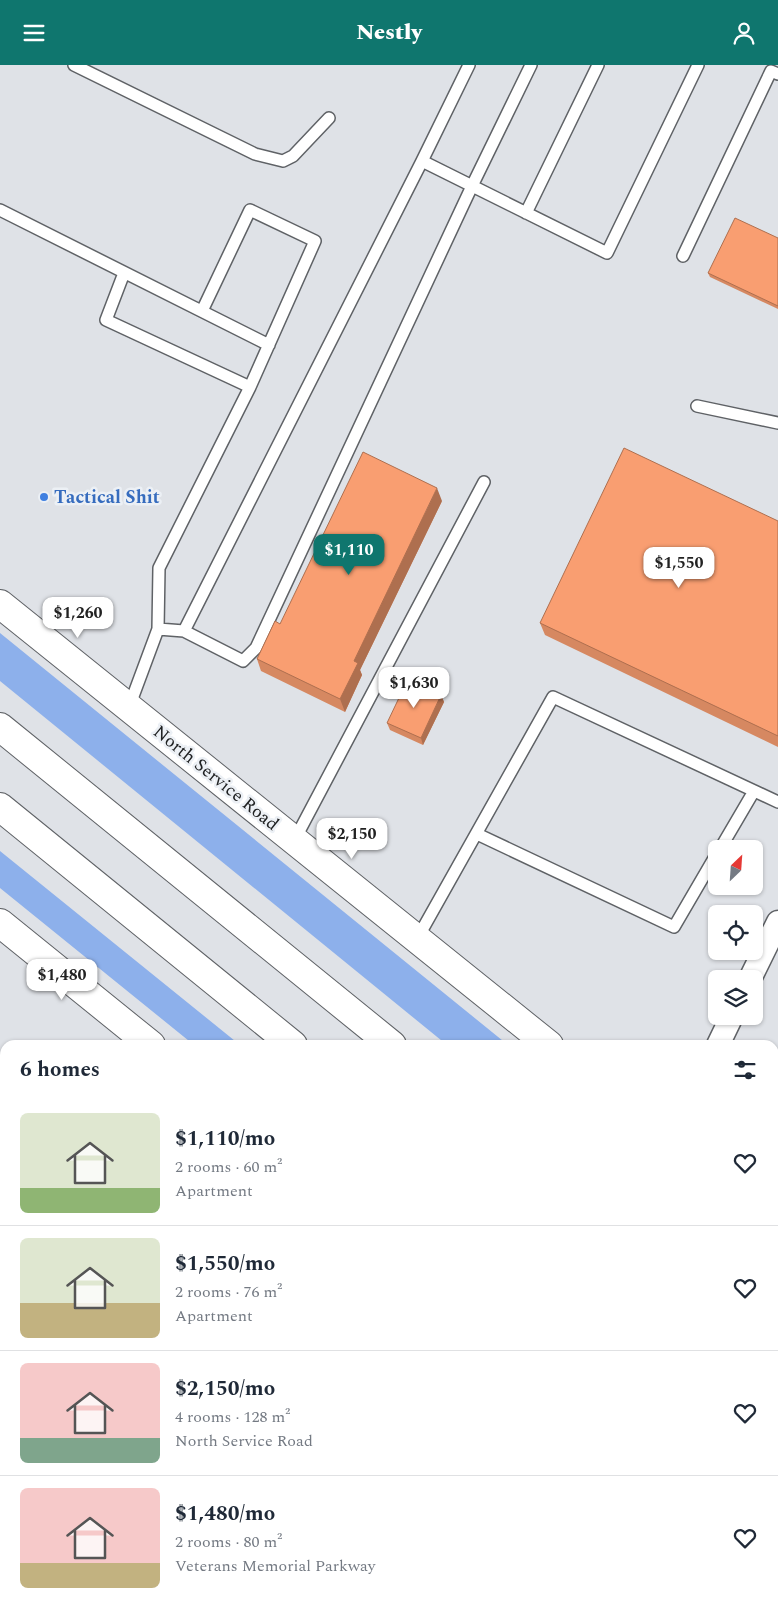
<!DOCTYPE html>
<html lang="en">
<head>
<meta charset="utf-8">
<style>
  :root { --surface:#fff; --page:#f6f6f7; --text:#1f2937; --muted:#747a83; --line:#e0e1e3; --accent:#0f766e }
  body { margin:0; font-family:Spectral,serif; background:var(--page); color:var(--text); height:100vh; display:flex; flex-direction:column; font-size:19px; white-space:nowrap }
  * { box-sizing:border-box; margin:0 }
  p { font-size:16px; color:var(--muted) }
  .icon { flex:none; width:28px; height:28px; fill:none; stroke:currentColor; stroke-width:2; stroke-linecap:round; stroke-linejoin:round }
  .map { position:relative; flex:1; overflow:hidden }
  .details { position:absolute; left:0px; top:975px; width:779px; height:571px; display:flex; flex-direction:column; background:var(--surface); border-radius:15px 15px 0 0; box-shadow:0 1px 4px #0004 }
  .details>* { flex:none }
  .needle { width:32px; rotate:25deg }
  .tools { position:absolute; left:708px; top:775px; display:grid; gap:10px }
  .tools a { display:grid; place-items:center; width:55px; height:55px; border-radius:8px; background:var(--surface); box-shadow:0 1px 4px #0004; font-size:25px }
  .price { position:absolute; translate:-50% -42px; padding:0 11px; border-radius:10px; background:#fff; color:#222; font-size:16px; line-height:32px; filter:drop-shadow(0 1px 2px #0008) }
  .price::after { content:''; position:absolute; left:50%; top:30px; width:15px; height:11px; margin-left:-8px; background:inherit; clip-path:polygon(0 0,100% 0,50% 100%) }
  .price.current { background:var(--accent); color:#fff }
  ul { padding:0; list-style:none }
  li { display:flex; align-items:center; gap:15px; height:125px; padding:0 20px }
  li+li { border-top:1px solid var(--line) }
  li span { display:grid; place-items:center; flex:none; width:140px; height:100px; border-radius:8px; color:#555 }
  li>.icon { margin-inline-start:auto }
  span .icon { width:60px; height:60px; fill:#fffc; stroke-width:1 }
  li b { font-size:21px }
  h2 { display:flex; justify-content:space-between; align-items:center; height:60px; padding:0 20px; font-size:21px }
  header { display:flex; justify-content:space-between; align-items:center; height:65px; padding:0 20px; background:var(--accent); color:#fff; font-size:22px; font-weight:800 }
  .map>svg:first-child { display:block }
  .green { fill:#8db0eb }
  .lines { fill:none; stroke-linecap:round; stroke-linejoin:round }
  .service-casing { stroke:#5f6266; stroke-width:14 }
  .minor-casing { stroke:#5f6266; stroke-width:25 }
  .tertiary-casing { stroke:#5f6266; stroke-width:30 }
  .secondary-casing { stroke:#5f6266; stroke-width:30 }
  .motorway-casing { stroke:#5f6266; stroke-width:30 }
  .service { stroke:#fff; stroke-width:11 }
  .minor { stroke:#fff; stroke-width:22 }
  .tertiary { stroke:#fff; stroke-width:28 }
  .secondary { stroke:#fff; stroke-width:28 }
  .motorway { stroke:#fff; stroke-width:28 }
  .wall { fill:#d68861 }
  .shaded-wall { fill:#ae6f4f }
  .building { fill:#f99e71; stroke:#ae6f4f }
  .shop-dot { fill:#3f7fe0; stroke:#ecf0f5; stroke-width:2 }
  .labels { text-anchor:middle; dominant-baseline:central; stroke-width:5; stroke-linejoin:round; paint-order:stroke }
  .shop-label { font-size:18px; font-weight:bold; fill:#366cbe; stroke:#ecf0f5; text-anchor:start }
  .street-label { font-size:18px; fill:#202223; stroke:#ecf0f5 }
</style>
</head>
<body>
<header><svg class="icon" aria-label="menu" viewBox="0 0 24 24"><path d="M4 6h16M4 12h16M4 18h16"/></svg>Nestly<svg class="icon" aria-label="person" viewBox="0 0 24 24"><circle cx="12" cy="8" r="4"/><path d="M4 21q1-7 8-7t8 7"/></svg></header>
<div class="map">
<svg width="778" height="1546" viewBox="0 0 778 1546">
  <rect width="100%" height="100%" fill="#dfe2e7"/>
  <path class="green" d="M0 568 508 980H447L0 616Z
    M0 786 240 980H194L0 823Z
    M774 1212 778 1216V1259L774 1255Z"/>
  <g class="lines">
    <g class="service-casing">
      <path id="service" d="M74 0 255 89 283 96 293 91 329 53
        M422 96 607 188 698 0
        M0 145 269 280
        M526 148 598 0
        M683 191 771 6 778 9
        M124 208 106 255 250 322
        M697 341 778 358
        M158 564 184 566 243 596 256 583 472 121 531 0
        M184 566 422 96 469 0
        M129 642 158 564 159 503 250 322 315 176 250 145 202 246
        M477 769 674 862 716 790
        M294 776 484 417
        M720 784 754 726
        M417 874 553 632 778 737"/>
    </g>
    <g class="minor-casing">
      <path id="minor" d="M750 914 778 857
        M718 980 732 951
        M0 1299 5 1301"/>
    </g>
    <g class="tertiary-casing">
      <path id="tertiary" d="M0 539 549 980
        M774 1176 778 1180"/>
    </g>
    <g class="secondary-casing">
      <path id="secondary" d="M0 858 151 980
        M774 1535 778 1539"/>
    </g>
    <g class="motorway-casing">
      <path id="motorway" d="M0 662 392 980
        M0 742 293 980
        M774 1313 778 1317
        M774 1409 778 1413"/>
    </g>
    <use href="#service" class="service"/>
    <use href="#minor" class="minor"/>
    <use href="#tertiary" class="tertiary"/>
    <use href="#secondary" class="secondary"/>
    <use href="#motorway" class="motorway"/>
  </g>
  <path class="wall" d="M778 173V244L710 212 708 208Z
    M442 436 360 605 362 610 345 647 261 606 257 594 280 559Z
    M778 456V682L545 570 540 558Z
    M441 630 444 637 423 680 390 665 387 658Z
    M5 1068V1187L0 1185V1078Z"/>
  <path class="shaded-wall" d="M437 423 442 436 360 605 362 610 345 647 340 634 354 596Z
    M441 630 444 637 423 680 421 673Z
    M39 1541H50L47 1546H37Z"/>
  <path class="building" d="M735 153 778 173V241L708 208Z
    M624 383 778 456V671L540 558Z
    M363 387 437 423 354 596 358 598 340 634 257 594 275 556 280 559Z
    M408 614 441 630 421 673 387 658Z
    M5 1068V1179L0 1176V1078Z
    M0 1420 5 1423V1427L4 1430 5 1431V1541H39L37 1546H0Z"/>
  <circle class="shop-dot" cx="44" cy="432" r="5"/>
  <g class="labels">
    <g class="shop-label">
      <text x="54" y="432">Tactical Shit</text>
    </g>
    <g class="street-label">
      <text transform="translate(216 713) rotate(39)">North Service Road</text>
    </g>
  </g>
</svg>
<div class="tools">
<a><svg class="needle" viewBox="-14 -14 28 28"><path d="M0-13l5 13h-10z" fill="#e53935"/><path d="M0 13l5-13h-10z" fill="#747a83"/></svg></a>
<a><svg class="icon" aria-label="locate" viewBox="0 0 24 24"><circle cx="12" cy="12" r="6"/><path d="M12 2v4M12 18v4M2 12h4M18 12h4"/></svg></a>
<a><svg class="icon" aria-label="layers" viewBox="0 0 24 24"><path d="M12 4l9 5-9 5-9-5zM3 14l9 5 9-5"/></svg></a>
</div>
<b class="price current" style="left:349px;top:511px">$1,110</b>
<b class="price" style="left:679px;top:524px">$1,550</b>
<b class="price" style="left:78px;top:574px">$1,260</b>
<b class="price" style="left:414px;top:644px">$1,630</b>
<b class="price" style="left:352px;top:795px">$2,150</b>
<b class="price" style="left:62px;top:936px">$1,480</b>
<section class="details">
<h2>6 homes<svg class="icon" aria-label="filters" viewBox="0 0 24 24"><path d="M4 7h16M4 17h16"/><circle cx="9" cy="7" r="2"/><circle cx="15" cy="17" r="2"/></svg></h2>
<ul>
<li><span style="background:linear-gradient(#dfe7d0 75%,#8fb573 0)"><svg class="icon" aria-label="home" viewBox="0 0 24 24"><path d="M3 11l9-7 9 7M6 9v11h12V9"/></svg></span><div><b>$1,110/mo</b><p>2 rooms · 60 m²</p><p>Apartment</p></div><svg class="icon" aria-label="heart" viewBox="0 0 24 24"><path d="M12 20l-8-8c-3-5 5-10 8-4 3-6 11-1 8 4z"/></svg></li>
<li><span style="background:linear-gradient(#dfe7d0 65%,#c2b280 0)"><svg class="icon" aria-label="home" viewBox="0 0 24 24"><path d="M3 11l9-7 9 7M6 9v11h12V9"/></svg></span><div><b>$1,550/mo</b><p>2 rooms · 76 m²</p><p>Apartment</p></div><svg class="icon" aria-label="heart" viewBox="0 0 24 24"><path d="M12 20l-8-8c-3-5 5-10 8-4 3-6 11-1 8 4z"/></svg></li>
<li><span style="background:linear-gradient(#f6c9c9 75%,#7fa58c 0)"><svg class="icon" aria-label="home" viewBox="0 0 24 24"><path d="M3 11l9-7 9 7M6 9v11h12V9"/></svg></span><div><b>$2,150/mo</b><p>4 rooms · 128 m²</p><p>North Service Road</p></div><svg class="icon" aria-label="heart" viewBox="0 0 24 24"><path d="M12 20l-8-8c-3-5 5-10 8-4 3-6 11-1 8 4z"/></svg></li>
<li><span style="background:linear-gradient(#f6c9c9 75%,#c2b280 0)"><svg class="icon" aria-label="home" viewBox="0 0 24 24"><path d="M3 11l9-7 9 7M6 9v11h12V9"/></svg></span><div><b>$1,480/mo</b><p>2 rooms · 80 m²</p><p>Veterans Memorial Parkway</p></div><svg class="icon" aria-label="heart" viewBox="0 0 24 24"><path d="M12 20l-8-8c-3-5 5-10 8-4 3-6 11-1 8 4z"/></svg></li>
</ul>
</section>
</div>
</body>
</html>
